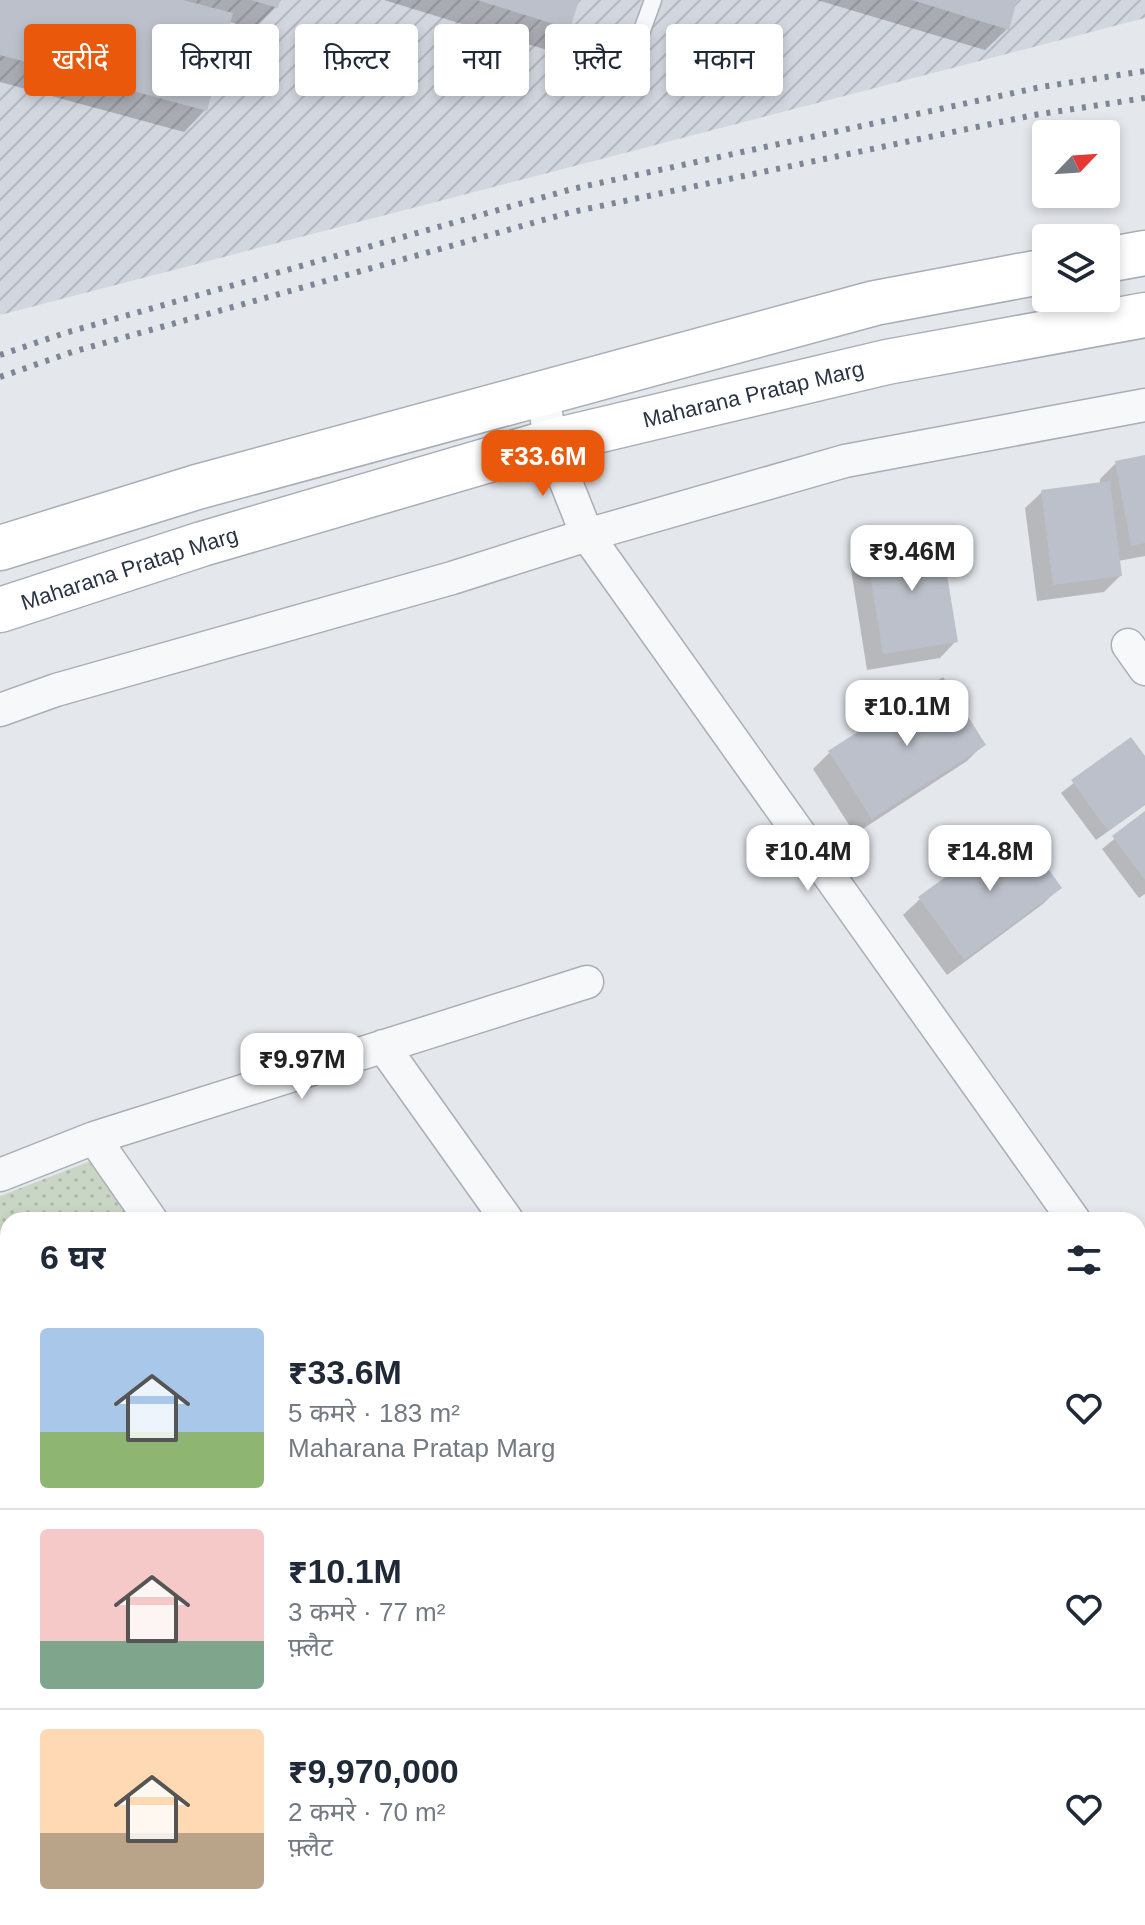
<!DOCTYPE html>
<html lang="hi">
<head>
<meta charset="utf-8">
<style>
  :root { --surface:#fff; --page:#f2f2f3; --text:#1f2937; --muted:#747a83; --line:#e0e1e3; --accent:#ea580c }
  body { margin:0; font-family:Helvetica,"Noto Sans Devanagari",sans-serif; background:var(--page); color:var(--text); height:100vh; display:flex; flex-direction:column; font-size:30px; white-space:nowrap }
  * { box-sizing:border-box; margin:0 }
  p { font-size:26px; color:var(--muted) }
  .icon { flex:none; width:44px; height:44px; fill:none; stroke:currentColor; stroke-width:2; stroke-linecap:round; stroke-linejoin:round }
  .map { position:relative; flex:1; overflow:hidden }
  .side { position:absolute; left:0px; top:1212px; width:1146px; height:714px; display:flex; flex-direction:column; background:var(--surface); border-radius:24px 24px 0 0; box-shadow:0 4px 12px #0003 }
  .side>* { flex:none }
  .banner { position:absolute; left:24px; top:24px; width:1098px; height:72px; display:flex; gap:16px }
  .needle { width:52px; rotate:65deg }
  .tools { position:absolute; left:1032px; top:120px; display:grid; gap:16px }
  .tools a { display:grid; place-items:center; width:88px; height:88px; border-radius:8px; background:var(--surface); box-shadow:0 4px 12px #0003; font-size:40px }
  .price { position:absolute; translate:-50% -68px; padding:0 18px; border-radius:16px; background:#fff; color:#222; font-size:26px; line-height:52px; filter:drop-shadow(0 2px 4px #0008) }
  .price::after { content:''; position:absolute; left:50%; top:48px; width:24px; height:18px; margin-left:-12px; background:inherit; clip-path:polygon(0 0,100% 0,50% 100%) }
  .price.selected { background:var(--accent); color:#fff }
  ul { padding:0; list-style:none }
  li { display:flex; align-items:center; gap:24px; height:200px; padding:0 40px }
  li+li { border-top:2px solid var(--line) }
  li span { display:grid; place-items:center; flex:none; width:224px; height:160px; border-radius:8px; color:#555 }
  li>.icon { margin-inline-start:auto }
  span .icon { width:96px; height:96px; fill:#fffc; stroke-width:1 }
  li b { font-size:34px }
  h2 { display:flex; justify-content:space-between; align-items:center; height:96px; padding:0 40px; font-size:34px }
  .tag { padding:0 28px; border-radius:8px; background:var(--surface); box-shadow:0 4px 12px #0003; font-size:28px; line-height:72px }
  .tag.selected { background:var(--accent); color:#fff }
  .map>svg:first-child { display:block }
  .industrial { fill:url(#industrial-furrows) }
  .park { fill:url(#park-dots) }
  .shadow { fill:#0003 }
  .building { fill:#bbc0ca }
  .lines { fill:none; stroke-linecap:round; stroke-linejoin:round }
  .lane-casing { stroke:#a9aeb7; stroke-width:19 }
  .street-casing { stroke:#a9aeb7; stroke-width:35 }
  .secondary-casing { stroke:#a9aeb7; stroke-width:47 }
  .lane { stroke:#f7f8fa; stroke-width:16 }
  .street { stroke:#f7f8fa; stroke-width:32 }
  .secondary { stroke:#fff; stroke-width:44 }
  .rail { stroke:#7d8696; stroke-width:6; stroke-dasharray:4 8; stroke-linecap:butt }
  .labels { text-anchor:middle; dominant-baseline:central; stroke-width:6; stroke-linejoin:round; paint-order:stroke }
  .street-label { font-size:22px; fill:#2b3445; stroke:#f4f6f9 }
</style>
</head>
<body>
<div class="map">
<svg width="1145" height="1925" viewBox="0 0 1145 1925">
  <defs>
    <pattern id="industrial-furrows" width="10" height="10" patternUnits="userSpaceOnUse" patternTransform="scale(2)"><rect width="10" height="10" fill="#d2d6de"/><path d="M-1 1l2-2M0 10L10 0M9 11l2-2" fill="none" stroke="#b4b8c0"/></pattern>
    <pattern id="park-dots" width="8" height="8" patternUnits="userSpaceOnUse" patternTransform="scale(2)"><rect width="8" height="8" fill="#c9d6c5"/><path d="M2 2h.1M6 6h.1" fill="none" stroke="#adb8ab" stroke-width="1.8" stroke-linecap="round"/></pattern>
  </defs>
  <rect width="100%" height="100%" fill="#e4e7ec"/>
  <path class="industrial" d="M0 0H1145V18L0 315Z"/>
  <path class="park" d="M96 1159 138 1220H8V1811L0 1817V1196Z"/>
  <path class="shadow" d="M0 0H278L276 7 255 28 229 22 205 110 184 132 0 82Z
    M384 0H576L568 28 547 50Z
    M817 0H1015L1007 29 985 50Z
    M1145 457V556L1118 561 1120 576 1104 592 1037 601 1025 508 1042 492 1100 484V479L1116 463Z
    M866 546 956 641 940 658 867 670 850 563Z
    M1130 739 1145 760V805L1096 840 1061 793Z
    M983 745 967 761 855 834 813 769 830 752Z
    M1145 814V894L1139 898 1102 849Z
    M1059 888 1043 904 947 975 903 915 920 899Z
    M1145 1457V1601L1138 1606V1460Z
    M1145 1634V1681L1138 1670V1640Z
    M1145 1748V1874L1138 1881V1753Z
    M548 1918H597L587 1925H553Z
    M661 1918H690L680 1925H666Z
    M712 1918H762L755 1925H702Z
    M1016 1918H1088L1077 1925H1021Z"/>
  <path class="building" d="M0 0H183L233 13 207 111 0 55Z
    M251 0H280L278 8Z
    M477 0H579L570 29Z
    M912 0H1017L1009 30Z
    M1145 455V543L1131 546 1115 461Z
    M1110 481 1122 576 1053 585 1041 490Z
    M940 532 958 642 883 654 865 544Z
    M943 677 986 745 872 819 828 751Z
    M1131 737 1145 756V804L1108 831 1071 780Z
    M1145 811V880L1112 836Z
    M1017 825 1062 888 964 960 918 897Z
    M1145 1453V1537L1138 1526V1458Z
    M1138 1552 1145 1562V1598L1138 1603Z
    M1145 1745V1833L1138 1823V1750Z
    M1138 1845 1145 1856V1874L1138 1879Z
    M509 1918H534L539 1925H499Z
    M566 1918H595L585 1925H571Z
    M708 1918H725L728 1922 734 1918H760L750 1925H698Z
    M1052 1918H1081L1070 1925H1056Z"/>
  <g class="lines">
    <g class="lane-casing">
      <path id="lane" d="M640 36 653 0"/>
    </g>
    <g class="street-casing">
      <path id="street" d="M543 391 550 442 587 535 1074 1220
        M1128 645 1145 669
        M0 710 56 690 452 578 587 535 845 461 1145 405
        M383 1046 507 1220
        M94 1138 151 1220
        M0 1175 94 1138 587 982
        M1138 1311 1145 1321
        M1138 1370 1145 1366
        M0 1842 8 1837
        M0 1879 8 1891
        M26 1918 31 1925
        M1004 1918 1009 1925
        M335 1925 345 1918"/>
    </g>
    <g class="secondary-casing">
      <g id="secondary">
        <path d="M1106 260 1145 253"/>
        <path d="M0 548 197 487 875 303 1046 271"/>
        <path id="s1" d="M0 610 202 544 550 442 887 362 1145 315"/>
      </g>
    </g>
    <use href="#lane" class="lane"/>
    <use href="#street" class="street"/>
    <use href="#secondary" class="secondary"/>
    <path class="rail" d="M0 355 65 333 572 189 1041 87 1145 71
      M0 377 72 352 572 212 1034 115 1145 98"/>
  </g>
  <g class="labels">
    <g class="street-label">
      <text stroke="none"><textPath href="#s1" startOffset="784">Maharana Pratap Marg</textPath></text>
      <text stroke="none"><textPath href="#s1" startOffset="136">Maharana Pratap Marg</textPath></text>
    </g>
  </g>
</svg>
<div class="tools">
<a><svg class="needle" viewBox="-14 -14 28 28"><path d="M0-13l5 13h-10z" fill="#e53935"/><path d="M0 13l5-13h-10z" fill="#747a83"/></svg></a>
<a><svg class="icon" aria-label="layers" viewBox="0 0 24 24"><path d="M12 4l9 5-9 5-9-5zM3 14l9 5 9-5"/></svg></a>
</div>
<b class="price selected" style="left:543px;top:498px">₹33.6M</b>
<b class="price" style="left:912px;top:593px">₹9.46M</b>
<b class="price" style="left:907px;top:748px">₹10.1M</b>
<b class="price" style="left:808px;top:893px">₹10.4M</b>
<b class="price" style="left:990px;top:893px">₹14.8M</b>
<b class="price" style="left:302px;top:1101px">₹9.97M</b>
<div class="banner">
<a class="tag selected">खरीदें</a>
<a class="tag">किराया</a>
<a class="tag">फ़िल्टर</a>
<a class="tag">नया</a>
<a class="tag">फ़्लैट</a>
<a class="tag">मकान</a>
</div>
<section class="side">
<h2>6 घर<svg class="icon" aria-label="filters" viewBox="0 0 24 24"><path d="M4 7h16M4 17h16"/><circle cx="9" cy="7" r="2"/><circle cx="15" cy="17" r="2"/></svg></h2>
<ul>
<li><span style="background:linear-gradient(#a9c7e8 65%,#8fb573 0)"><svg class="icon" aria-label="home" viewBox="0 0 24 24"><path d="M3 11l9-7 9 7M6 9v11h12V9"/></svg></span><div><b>₹33.6M</b><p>5 कमरे · 183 m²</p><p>Maharana Pratap Marg</p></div><svg class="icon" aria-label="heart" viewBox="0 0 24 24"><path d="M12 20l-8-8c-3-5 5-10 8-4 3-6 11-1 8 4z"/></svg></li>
<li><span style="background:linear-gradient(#f6c9c9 70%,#7fa58c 0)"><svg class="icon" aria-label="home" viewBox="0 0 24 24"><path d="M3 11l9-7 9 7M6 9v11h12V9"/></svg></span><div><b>₹10.1M</b><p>3 कमरे · 77 m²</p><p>फ़्लैट</p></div><svg class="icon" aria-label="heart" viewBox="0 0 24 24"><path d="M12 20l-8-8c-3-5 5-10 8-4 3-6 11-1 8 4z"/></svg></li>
<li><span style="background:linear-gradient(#ffd9b3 65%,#b9a48a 0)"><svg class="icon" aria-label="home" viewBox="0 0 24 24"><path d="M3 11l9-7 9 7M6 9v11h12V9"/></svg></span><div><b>₹9,970,000</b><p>2 कमरे · 70 m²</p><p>फ़्लैट</p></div><svg class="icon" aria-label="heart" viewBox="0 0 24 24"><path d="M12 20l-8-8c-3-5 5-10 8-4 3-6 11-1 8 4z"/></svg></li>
</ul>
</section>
</div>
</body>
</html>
